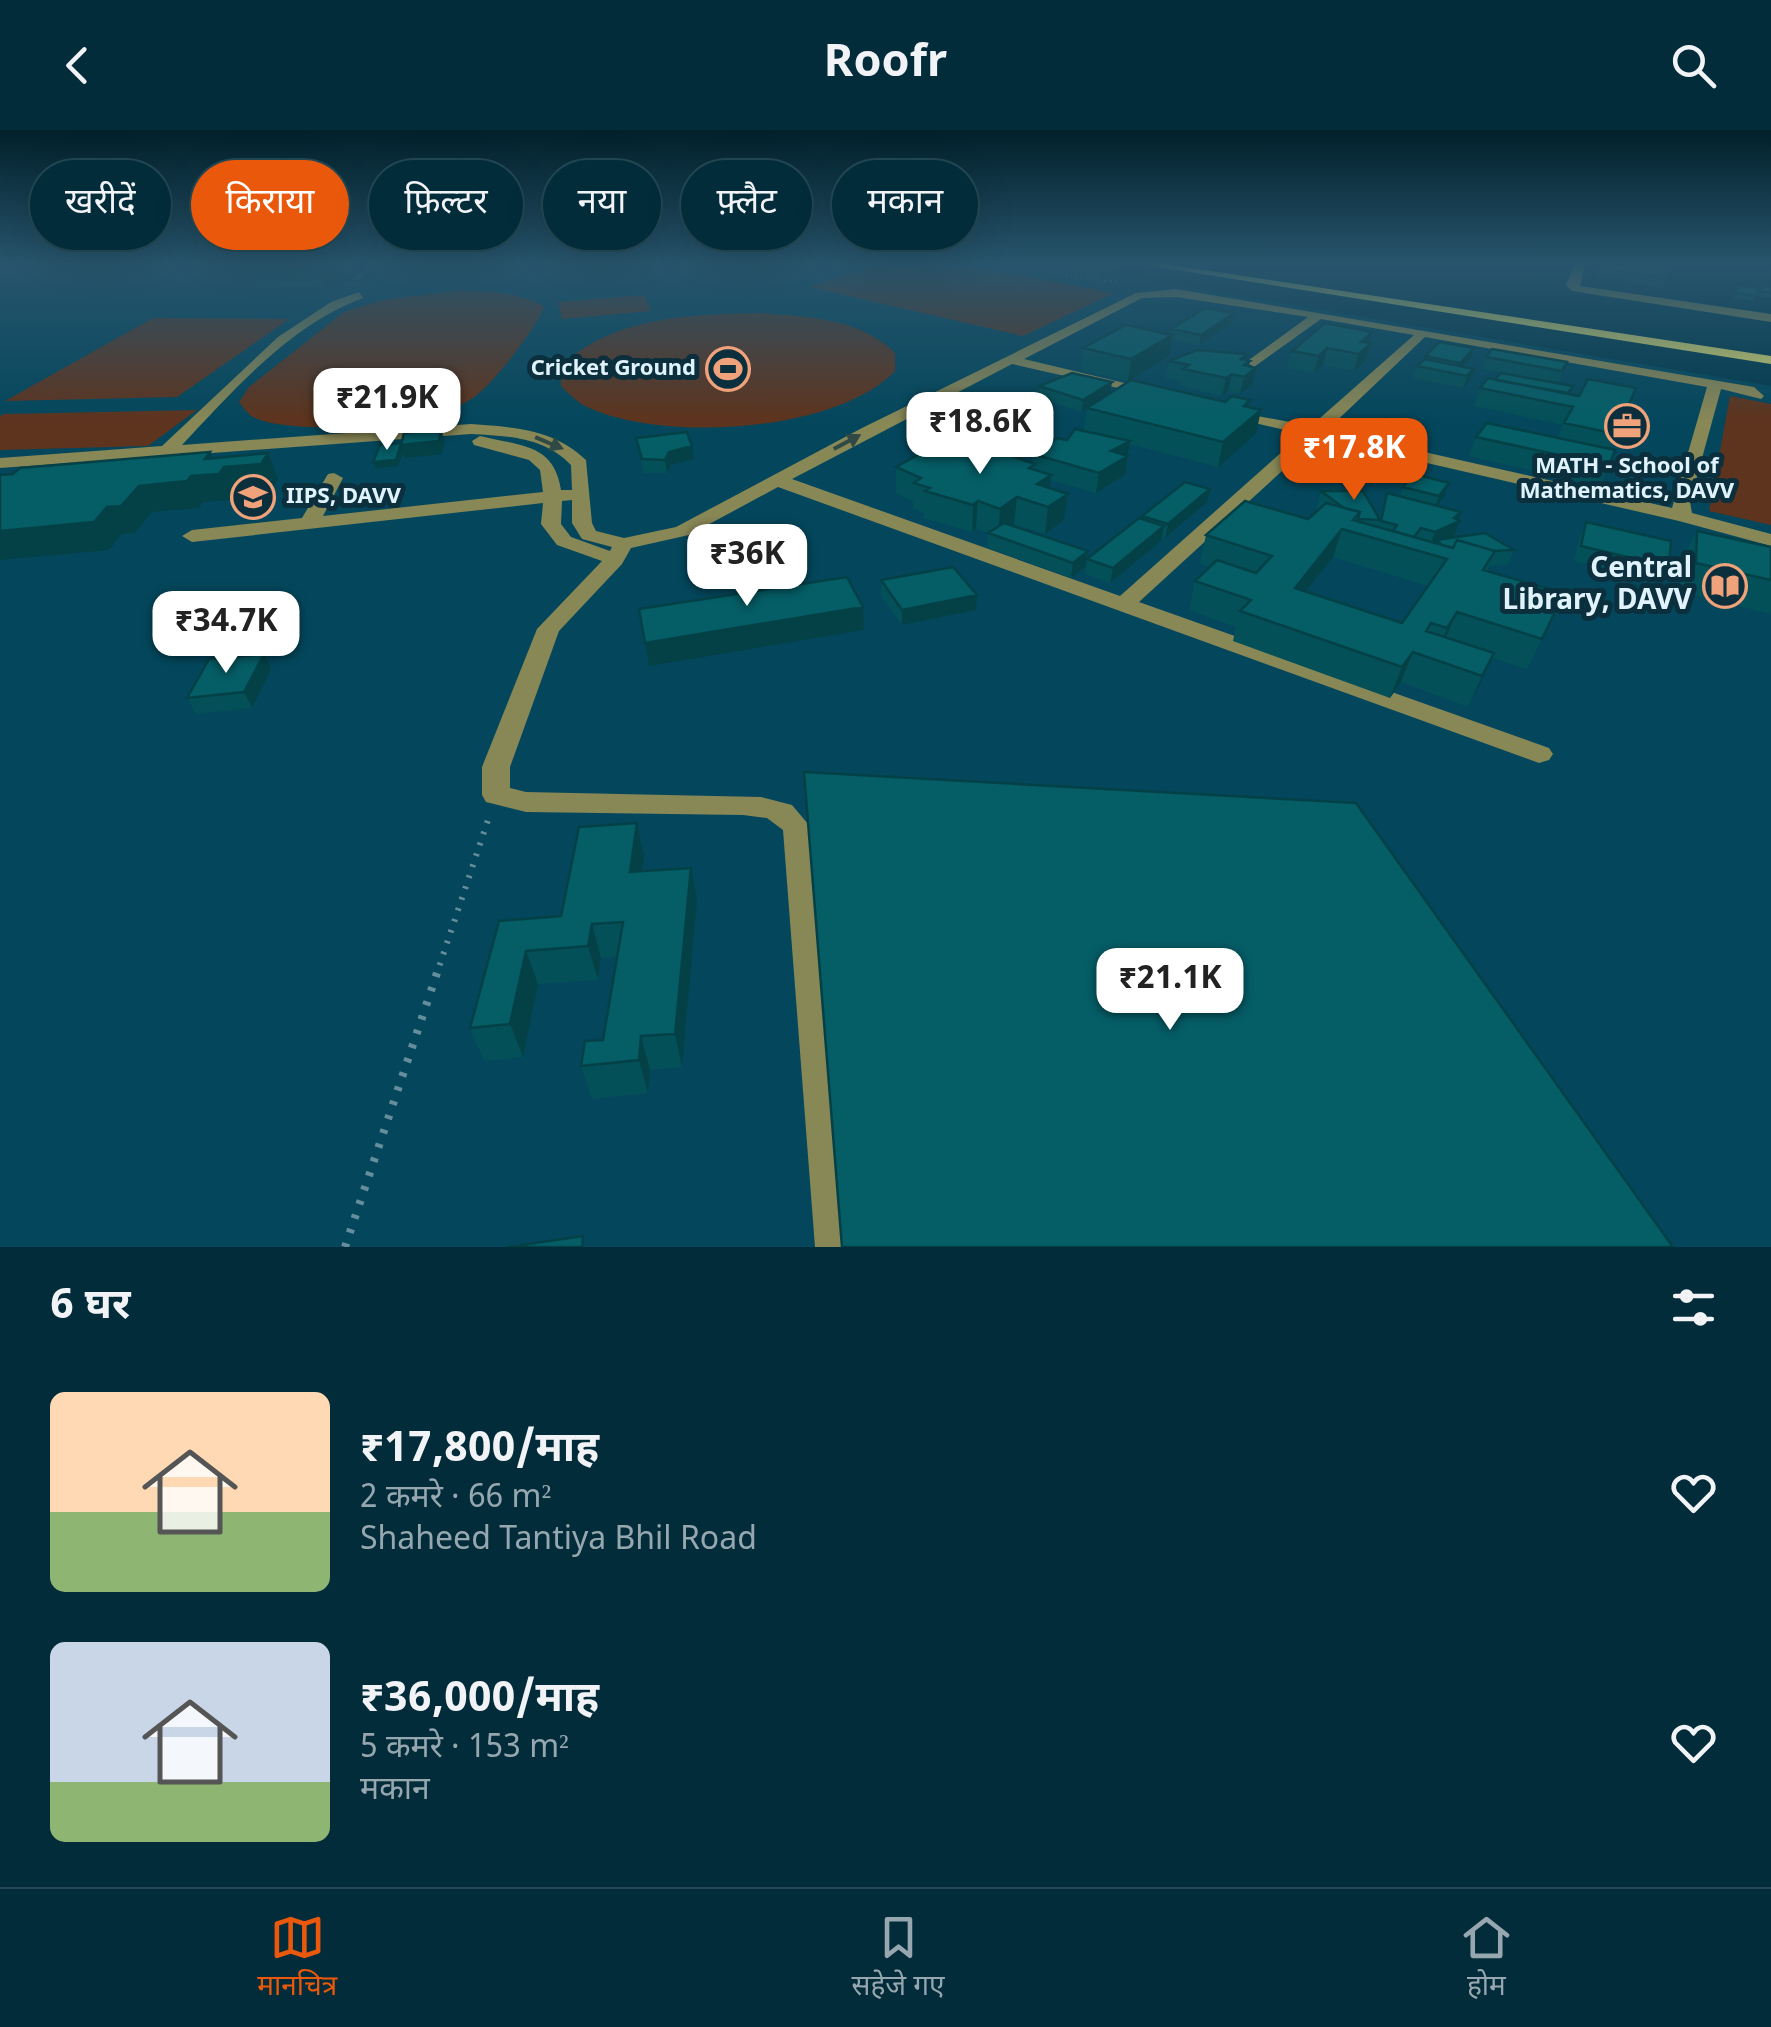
<!DOCTYPE html>
<html lang="hi">
<head>
<meta charset="utf-8">
<style>
  :root { --surface:#022c3a; --page:#103845; --text:#f1f3f6; --muted:#96a7af; --line:#234854; --accent:#ea580c }
  body { margin:0; font-family:Georgia,"Noto Sans Devanagari",serif; background:var(--page); color:var(--text); height:100vh; display:flex; flex-direction:column; font-size:38px; white-space:nowrap }
  * { box-sizing:border-box; margin:0 }
  p { font-size:32px; color:var(--muted) }
  .icon { flex:none; width:55px; height:55px; fill:none; stroke:currentColor; stroke-width:2; stroke-linecap:round; stroke-linejoin:round }
  .map { position:relative; height:1117px; overflow:hidden }
  .side { display:flex; flex-direction:column; background:var(--surface); flex:1 }
  .side>* { flex:none }
  .hud { position:absolute; left:30px; top:30px; width:1000px; height:90px; display:flex; gap:20px }
  .price { position:absolute; translate:-50% -85px; padding:0 22px; border-radius:20px; background:#fff; color:#222; font-size:32px; line-height:65px; filter:drop-shadow(0 2px 5px #0008) }
  .price::after { content:''; position:absolute; left:50%; top:60px; width:30px; height:22px; margin-left:-15px; background:inherit; clip-path:polygon(0 0,100% 0,50% 100%) }
  .price.active { background:var(--accent); color:#fff }
  ul { padding:0; list-style:none }
  li { display:flex; align-items:center; gap:30px; height:250px; padding:0 50px }
  li span { display:grid; place-items:center; flex:none; width:280px; height:200px; border-radius:15px; color:#555 }
  li>.icon { margin-inline-start:auto }
  span .icon { width:120px; height:120px; fill:#fffc; stroke-width:1 }
  li b { font-size:42px }
  h2 { display:flex; justify-content:space-between; align-items:center; height:120px; padding:0 50px; font-size:42px }
  .chip { padding:0 35px; border-radius:45px; background:var(--surface); box-shadow:0 10px 40px #0002,0 0 0 2px var(--line); font-size:35px; line-height:90px }
  .chip.active { background:var(--accent); color:#fff }
  header { display:flex; justify-content:space-between; align-items:center; height:130px; padding:0 50px; background:var(--surface); font-size:45px; font-weight:700 }
  .menu { display:flex; justify-content:space-around; align-items:center; height:140px; border-top:2px solid var(--line); background:var(--surface); font-size:28px; color:var(--muted) }
  .menu a { display:grid; justify-items:center; gap:5px }
  .menu .active { color:var(--accent) }
  .map>svg:first-child { display:block }
  .built { fill:#04475c }
  .green { fill:#5e341e }
  .lines { fill:none; stroke-linecap:round; stroke-linejoin:round }
  .path-far2 { stroke:#658d9b; stroke-width:2.5; stroke-dasharray:1 4; stroke-linecap:butt }
  .path-far1 { stroke:#658d9b; stroke-width:6; stroke-dasharray:2.5 9; stroke-linecap:butt }
  .path { stroke:#658d9b; stroke-width:8; stroke-dasharray:4 11; stroke-linecap:butt }
  .minor { fill:#888756; fill-rule:evenodd }
  .major { fill:#dcd86e; fill-rule:evenodd }
  .wall { fill:#045058; fill-rule:evenodd }
  .shaded-wall { fill:#044147 }
  .building { fill:#055d66; stroke:#044147; stroke-width:2.5; fill-rule:evenodd }
  .oneway { fill:#304944 }
  .labels { text-anchor:middle; dominant-baseline:central; stroke-width:10; stroke-linejoin:round; paint-order:stroke }
  .far-poi-label { font-size:22px; font-weight:bold; fill:#e0f3fc; stroke:#0b2f3c; text-anchor:end }
  .poi-label { font-size:28px; font-weight:bold; fill:#e0f3fc; stroke:#0b2f3c; text-anchor:end }
</style>
</head>
<body>
<header><svg class="icon" aria-label="back" viewBox="0 0 24 24"><path d="M15 5l-7 7 7 7"/></svg>Roofr<svg class="icon" aria-label="search" viewBox="0 0 24 24"><circle cx="10" cy="10" r="6"/><path d="M15 15l6 6"/></svg></header>
<div class="map">
<svg width="1771" height="1117" viewBox="0 0 1771 1117">
  <rect width="100%" height="100%" fill="#023a4d"/>
  <path class="built" d="M0 134H1050L1771 256V1117H0Z"/>
  <path class="green" d="M877 134H961L1114 163 1023 206 809 157Z
    M463 160C492 162 518 161 544 177 535 200 493 254 473 268 432 295 300 307 255 288 247 284 244 278 239 272L249 257 344 182 382 170Z
    M644 165 651 181 562 189 558 172Z
    M762 183C809 187 860 188 895 223V241C836 303 660 313 585 276 576 271 568 263 561 256V236C614 186 693 184 762 183Z
    M153 188 289 189 177 267 5 271Z
    M1730 266 1771 274V395L1709 381Z
    M197 280 148 316 0 320V286L4 284Z"/>
  <g class="lines">
    <path class="path-far2" d="M1051 143 1120 153"/>
    <path class="path-far1" d="M436 846 489 687"/>
    <path class="path" d="M345 1117 437 843"/>
    <path class="minor" d="M1575 134H1585L1580 156 1771 184V192L1572 161 1566 155Z
      M1176 159 1754 257 1764 266 1761 269 1721 259 1690 372 1692 383 1771 404V416L1679 391 1318 308 1139 472 1549 618 1553 624 1549 630 1539 633 778 357 689 405 631 418 622 434 559 501 510 637V658L526 662 761 667 792 675 814 701 859 1117H815L783 700 767 688 743 685 526 682 486 672 482 665V637L537 499 602 431 557 415 541 394 543 373 192 412 182 406 192 400 302 388 328 344 334 343 343 348 323 386 543 362 540 340 529 330 474 315 472 311 480 306C520 316 554 313 561 360H572L571 335C544 307 508 306 471 304L172 326 163 330 156 327 0 338V328L162 316 278 207 331 172 359 162 363 168C290 195 235 259 182 315L471 294C514 297 554 299 586 330L592 393 596 401 624 408 676 397 862 298 1136 163ZM1176 167 1308 187 1249 230 1247 233 1254 237 1321 189 1414 205 1311 296 1220 279V285L1302 304 1120 466 792 349 1012 234 1158 267V261L1024 229 1142 168ZM1425 207 1707 257 1672 378 1327 300ZM572 370V393L582 409 612 417 610 421 571 407 561 394 562 371Z"/>
    <path class="major" d="M1139 134H1165L1771 226V234Z"/>
  </g>
  <path class="wall" d="M246 134H346L349 144 325 156 255 158Z
    M1048 134H1118L1117 142 1101 149 1048 137Z
    M1603 134 1667 149 1661 157 1595 147Z
    M376 143 361 156H348L347 151Z
    M1739 155 1759 158 1753 171 1733 168Z
    M1764 155 1771 156V168L1758 166Z
    M1234 183 1231 194 1199 215 1171 210 1169 226 1128 251 1081 240 1083 218 1170 204 1171 199Z
    M1369 213 1366 230 1354 241 1323 235 1314 243 1287 238 1292 221Z
    M1474 218 1470 229 1463 237 1474 239 1470 250 1463 258 1413 248 1417 236 1424 230 1425 226Z
    M1247 224 1245 230 1249 236 1256 238 1252 255 1240 264 1228 261 1222 266 1180 256 1181 251 1166 248 1169 231Z
    M1486 227 1567 232 1558 253 1482 239Z
    M1039 256 1110 264 1225 272 1250 270 1249 277 1256 304 1218 337 1130 314 1125 345 1096 363 1050 350 1049 358 1068 364 1064 390 1045 404 1014 394 1012 395 1088 421 1086 436 1071 448 987 417 988 403 976 398 972 402 924 388V383L913 379V371L896 363V337L965 317 958 315V302L1037 306V319L1020 329 1032 333 1033 324 1084 301 1087 279 1082 282 1038 268Z
    M1480 258 1579 266 1636 258 1609 319V336L1599 356 1469 326 1476 307 1557 308 1563 295 1474 276Z
    M1376 299H1408L1400 311 1374 306Z
    M636 308 694 329 671 335 667 343H644Z
    M1349 316 1382 323 1377 330 1347 323Z
    M1403 357 1444 367 1437 376 1461 382 1458 390 1460 391 1454 408 1514 420 1507 435 1489 436 1487 441 1564 463 1527 539 1492 528 1468 577 1401 552 1390 568 1233 511 1236 497 1189 480 1195 451 1210 437 1200 433 1206 405 1308 389 1316 382 1321 361 1379 388 1387 363 1400 366ZM1333 427 1428 456 1402 493 1306 462Z
    M1207 372 1165 408 1162 407 1161 411 1110 453 1085 444 1087 429 1141 389 1142 386Z
    M1586 392 1669 437 1661 452 1574 431 1580 406Z
    M1697 401 1771 417V484L1679 461 1682 429Z
    M881 450 977 465 976 480 902 495 881 466Z
    M271 539 252 578 196 584 187 568Z
    M637 693 644 726 642 741 691 738 697 771 682 937 650 940 648 963 592 969 581 936 603 910 617 827 601 828 598 850 538 854 523 927 484 931 470 898 499 791 561 786Z"/>
  <path class="shaded-wall" d="M318 134H346L349 144 325 156Z
    M1114 134H1118L1117 142 1101 149 1102 139Z
    M375 138 376 143 361 156 360 151Z
    M1234 183 1231 194 1199 215 1201 205Z
    M1372 202 1368 216 1371 213 1366 230 1354 241 1361 212Z
    M1172 205 1169 226 1128 251 1131 229Z
    M1327 218 1323 235 1314 243 1319 226Z
    M1474 218 1470 229 1456 244 1460 233Z
    M1247 224 1244 235 1250 231 1247 245 1256 238 1252 255 1240 264 1244 247 1241 229Z
    M1474 239 1470 250 1463 258 1467 246Z
    M1232 244 1228 261 1222 266 1226 248Z
    M1112 252 1110 264 1082 282 1083 270Z
    M1250 270 1245 294 1261 280 1256 304 1218 337 1223 312 1244 276Z
    M1037 298V319L1020 329 1021 316 1028 303Z
    M441 299 445 312 442 324 405 328 403 323 398 336 375 338 373 332 403 315Z
    M1130 311 1125 345 1096 363 1099 343 1111 321Z
    M1011 312 1010 325 1004 329 1005 316Z
    M692 316 694 329 671 335 667 343 665 330 669 322Z
    M210 322 219 343 224 337 268 323 278 349 272 359 236 363 230 370 203 372 199 378 152 382 135 403 122 404 109 420 0 430V401L107 377 139 356 205 329Z
    M1051 345 1048 371 1037 354Z
    M1449 353 1444 367 1434 380 1439 366Z
    M1210 359 1207 372 1165 408 1168 394Z
    M1068 364 1064 390 1045 404 1048 377Z
    M1017 367 1014 394 998 406 1000 379Z
    M978 371 976 398 972 402 973 375Z
    M1461 382 1457 392 1460 391 1452 412 1436 410 1432 420 1427 423 1435 402Z
    M1164 396 1161 411 1110 453 1113 438Z
    M1342 399 1333 427 1286 487 1295 458Z
    M1088 421 1086 436 1071 448 1073 433Z
    M977 465 976 480 902 495V480Z
    M863 477 864 500 649 536 645 513Z
    M1457 482 1444 512 1435 529 1447 498Z
    M1413 522 1401 552 1390 568 1402 537Z
    M1494 523 1480 554 1468 577 1482 546Z
    M264 524 271 539 252 578 244 562Z
    M637 693 644 726 637 775 630 742Z
    M691 738 697 771 682 937 675 904Z
    M592 794 601 828 598 850 588 816Z
    M526 821 538 854 523 927 510 894Z
    M641 906 650 940 648 963 639 930Z"/>
  <path class="building" d="M1077 134H1114L1102 139Z
    M1603 134H1634L1671 139 1666 148 1599 138Z
    M375 138 360 151H347L363 139Z
    M1739 155 1759 158 1756 166 1736 163Z
    M1764 155 1771 156V163L1760 161Z
    M1205 178 1234 183 1201 205 1171 199Z
    M1325 193 1372 202 1361 212 1371 213 1359 224 1327 218 1319 226 1292 221Z
    M1126 195 1172 205 1131 229 1083 218Z
    M1439 212 1474 218 1460 233 1425 226Z
    M1492 219 1567 232 1562 241 1486 227Z
    M1197 220 1247 224 1241 229 1250 231 1244 235 1256 238 1244 247 1232 244 1226 248 1183 239 1189 235 1169 231Z
    M1425 229 1474 239 1467 246 1417 236Z
    M1072 243 1112 252 1083 270 1039 256Z
    M1501 243 1573 256 1568 263 1495 250Z
    M1488 248 1579 266 1588 249 1636 258 1616 304 1564 293 1573 277 1480 258Z
    M1131 250 1225 272 1232 266 1250 270 1244 276 1261 280 1223 312 1087 278Z
    M990 284 1037 298 1028 303 1038 306 1021 316 1011 312 1005 316 958 302Z
    M1385 288 1410 293 1402 305 1376 299Z
    M1487 293 1615 320 1609 336 1476 307Z
    M441 299 439 311 401 315 404 303Z
    M1075 299 1130 311 1111 321 1128 326 1099 343 1033 324 1057 308 1067 310Z
    M687 302 692 316 669 322 665 330 642 329 636 308Z
    M1354 310 1384 317 1379 323 1349 316Z
    M401 313 396 330 373 332 380 315Z
    M936 315 994 320 1035 334 1029 338 1051 345 1037 354 1068 364 1048 377 1017 367 1000 379 978 371 973 375 925 361 930 358 914 353 921 348 896 337Z
    M210 322 205 329 268 323 261 334 224 337 219 344 191 346 187 351 139 356 121 376 107 377 94 392 0 401V345L13 344 20 338Z
    M1414 344 1449 353 1439 366 1403 357Z
    M1185 352 1210 359 1168 394 1142 386Z
    M1321 361H1363L1380 390 1358 389 1360 382 1344 378Z
    M1387 363 1461 382 1454 388 1460 391 1435 402 1421 398 1414 407 1393 401 1397 395 1381 391Z
    M1245 371 1308 389 1326 373 1360 382 1353 390 1453 418 1457 410 1495 421 1483 440 1564 463 1542 509 1457 482 1447 498 1431 493 1426 501 1494 523 1482 546 1413 522 1402 537 1240 481 1251 470 1195 451 1217 430 1256 443 1272 426 1206 405ZM1342 399 1447 429 1402 493 1295 458Z
    M1139 388 1164 396 1113 438 1087 429Z
    M1586 392 1671 411 1669 437 1581 416Z
    M1004 393 1088 421 1073 433 988 403Z
    M1697 401 1771 417V450L1696 433Z
    M1485 403 1514 420 1495 421 1457 410 1453 418 1442 415 1436 410Z
    M953 437 977 465 902 480 881 450Z
    M847 447 863 477 645 513 639 479Z
    M264 524 244 562 187 568 209 529Z
    M804 642 1356 673 1673 1117H842Z
    M637 693 630 742 691 738 675 904 641 906 639 930 581 936 585 911 603 910 623 792 592 794 588 816 526 821 510 894 470 898 499 791 561 786 579 697Z
    M583 1106 582 1117H508Z"/>
  <defs><path id="oneway-solid" d="M-6-.8H1V-3.2L6.5 0L1 3.2V.8H-6Z" transform="scale(2.5)"/></defs>
  <g class="oneway">
    <use href="#oneway-solid" transform="translate(847 312) rotate(-28)"/>
    <use href="#oneway-solid" transform="translate(549 313) rotate(23)"/>
  </g>
  <linearGradient id="sky" x2="0" y2="1"><stop stop-color="#01202a"/><stop offset="0.46" stop-color="#28556d"/><stop offset="1" stop-color="#28556d" stop-opacity="0"/></linearGradient>
  <rect width="1771" height="290" fill="url(#sky)"/>
  <defs>
    <g id="stadium-ring" transform="scale(2.25)"><circle r="9.5" fill="#0b2f3c" stroke="#f0a27a" stroke-width="1.5"/><path d="M0-5a6.5 5 0 1 0 0 10a6.5 5 0 1 0 0-10ZM-3.5-1.8h7v3.6h-7Z" fill="#f0a27a"/></g>
    <g id="office-ring" transform="scale(2.25)"><circle r="9.5" fill="#0b2f3c" stroke="#f0a27a" stroke-width="1.5"/><path d="M-6-3h4V-5.5h4V-3h4V5H-6ZM-1-4.5V-3h2v-1.5ZM-6 0V1H6V0Z" fill="#f0a27a"/></g>
    <g id="university-ring" transform="scale(2.25)"><circle r="9.5" fill="#0b2f3c" stroke="#f0a27a" stroke-width="1.5"/><path d="M0-5L7-2L0 1L-7-2ZM-4 1L0 2.5L4 1V4Q0 6-4 4Z" fill="#f0a27a"/></g>
    <g id="library-ring" transform="scale(2.25)"><circle r="9.5" fill="#0b2f3c" stroke="#f0a27a" stroke-width="1.5"/><path d="M-6-4Q-3-5.5-.7-3.5V5Q-3 3-6 4ZM6-4Q3-5.5 .7-3.5V5Q3 3 6 4Z" fill="#f0a27a"/></g>
  </defs>
  <g fill-rule="evenodd">
    <use href="#stadium-ring" x="728" y="239"/>
    <use href="#office-ring" x="1627" y="296"/>
    <use href="#university-ring" x="253" y="367"/>
    <use href="#library-ring" x="1725" y="456"/>
  </g>
  <g class="labels">
    <g class="far-poi-label">
      <text x="696" y="239">Cricket Ground</text>
      <text x="1627" y="337" text-anchor="middle">MATH - School of<tspan x="1627" dy="25">Mathematics, DAVV</tspan></text>
      <text x="286" y="367" text-anchor="start">IIPS, DAVV</text>
    </g>
    <g class="poi-label">
      <text x="1692" y="440">Central<tspan x="1692" dy="32">Library, DAVV</tspan></text>
    </g>
  </g>
</svg>
<b class="price" style="left:387px;top:323px">₹21.9K</b>
<b class="price" style="left:980px;top:347px">₹18.6K</b>
<b class="price active" style="left:1354px;top:373px">₹17.8K</b>
<b class="price" style="left:747px;top:479px">₹36K</b>
<b class="price" style="left:226px;top:546px">₹34.7K</b>
<b class="price" style="left:1170px;top:903px">₹21.1K</b>
<div class="hud">
<a class="chip">खरीदें</a>
<a class="chip active">किराया</a>
<a class="chip">फ़िल्टर</a>
<a class="chip">नया</a>
<a class="chip">फ़्लैट</a>
<a class="chip">मकान</a>
</div>
</div>
<section class="side">
<h2>6 घर<svg class="icon" aria-label="filters" viewBox="0 0 24 24"><path d="M4 7h16M4 17h16"/><circle cx="9" cy="7" r="2"/><circle cx="15" cy="17" r="2"/></svg></h2>
<ul>
<li><span style="background:linear-gradient(#ffd9b3 60%,#8fb573 0)"><svg class="icon" aria-label="home" viewBox="0 0 24 24"><path d="M3 11l9-7 9 7M6 9v11h12V9"/></svg></span><div><b>₹17,800/माह</b><p>2 कमरे · 66 m²</p><p>Shaheed Tantiya Bhil Road</p></div><svg class="icon" aria-label="heart" viewBox="0 0 24 24"><path d="M12 20l-8-8c-3-5 5-10 8-4 3-6 11-1 8 4z"/></svg></li>
<li><span style="background:linear-gradient(#c9d6e8 70%,#8fb573 0)"><svg class="icon" aria-label="home" viewBox="0 0 24 24"><path d="M3 11l9-7 9 7M6 9v11h12V9"/></svg></span><div><b>₹36,000/माह</b><p>5 कमरे · 153 m²</p><p>मकान</p></div><svg class="icon" aria-label="heart" viewBox="0 0 24 24"><path d="M12 20l-8-8c-3-5 5-10 8-4 3-6 11-1 8 4z"/></svg></li>
</ul>
</section>
<nav class="menu">
<a class="active"><svg class="icon" aria-label="map" viewBox="0 0 24 24"><path d="M3 6l6-2 6 2 6-2v14l-6 2-6-2-6 2zM9 4v14M15 6v14"/></svg>मानचित्र</a>
<a><svg class="icon" aria-label="saved" viewBox="0 0 24 24"><path d="M7 4h10v16l-5-4-5 4z"/></svg>सहेजे गए</a>
<a><svg class="icon" aria-label="home" viewBox="0 0 24 24"><path d="M3 11l9-7 9 7M6 9v11h12V9"/></svg>होम</a>
</nav>
</body>
</html>
